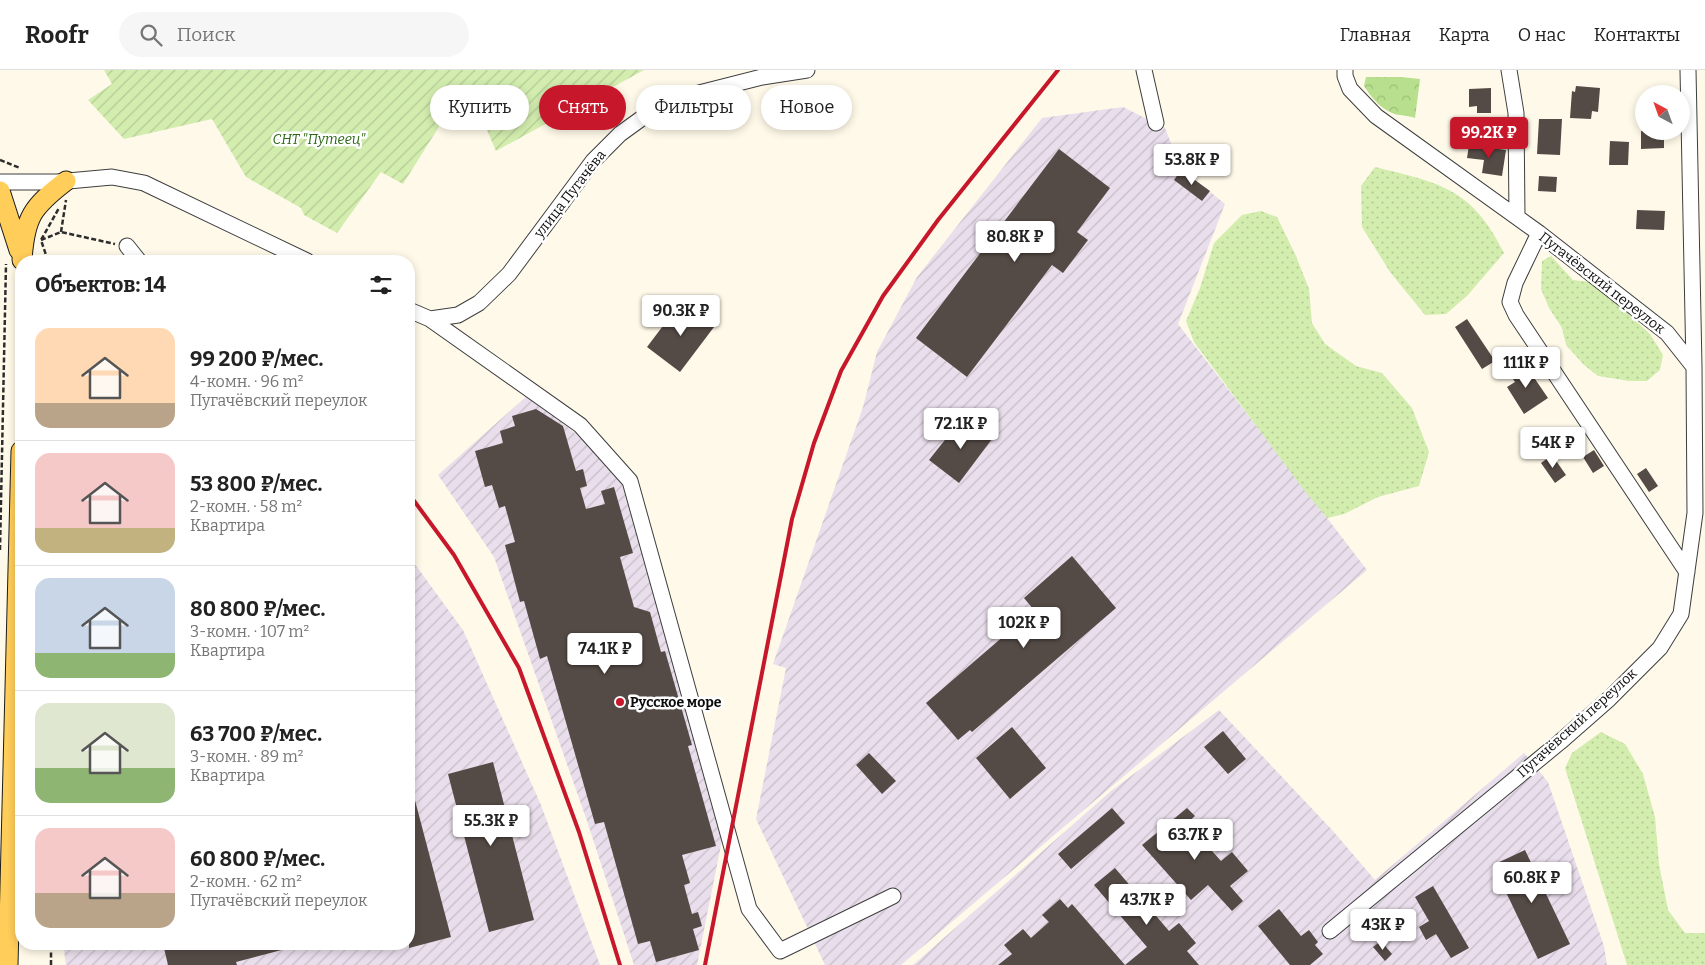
<!DOCTYPE html>
<html lang="ru">
<head>
<meta charset="utf-8">
<style>
  :root { --surface:#fff; --page:#f6f6f6; --text:#222; --muted:#767676; --line:#e0e0e0; --accent:#c7172a }
  body { margin:0; font-family:Bitter,serif; background:var(--page); color:var(--text); height:100vh; display:flex; flex-direction:column; font-size:19px; white-space:nowrap }
  * { box-sizing:border-box; margin:0 }
  p { font-size:16px; color:var(--muted) }
  .icon { flex:none; width:28px; height:28px; fill:none; stroke:currentColor; stroke-width:2; stroke-linecap:round; stroke-linejoin:round }
  .map { position:relative; flex:1; overflow:hidden }
  .drawer { position:absolute; left:15px; top:185px; width:400px; height:695px; display:flex; flex-direction:column; background:var(--surface); border-radius:20px; box-shadow:0 2px 8px #0003 }
  .drawer>* { flex:none }
  .banner { position:absolute; left:430px; top:15px; width:475px; height:45px; display:flex; gap:10px }
  .needle { width:32px; rotate:319deg }
  .controls { position:absolute; left:1635px; top:15px; display:grid; gap:10px }
  .controls a { display:grid; place-items:center; width:55px; height:55px; border-radius:50%; background:var(--surface); box-shadow:0 2px 8px #0003; font-size:25px }
  .price { position:absolute; translate:-50% -42px; padding:0 11px; border-radius:5px; background:#fff; color:#222; font-size:16px; line-height:32px; filter:drop-shadow(0 1px 2px #0008) }
  .price::after { content:''; position:absolute; left:50%; top:30px; width:15px; height:11px; margin-left:-8px; background:inherit; clip-path:polygon(0 0,100% 0,50% 100%) }
  .price.current { background:var(--accent); color:#fff }
  ul { padding:0; list-style:none }
  li { display:flex; align-items:center; gap:15px; height:125px; padding:0 20px }
  li+li { border-top:1px solid var(--line) }
  li span { display:grid; place-items:center; flex:none; width:140px; height:100px; border-radius:15px; color:#555 }
  li>.icon { margin-inline-start:auto }
  span .icon { width:60px; height:60px; fill:#fffc; stroke-width:1 }
  li b { font-size:21px }
  h2 { display:flex; justify-content:space-between; align-items:center; height:60px; padding:0 20px; font-size:21px }
  .chip { padding:0 18px; border-radius:22px; background:var(--surface); box-shadow:0 2px 8px #0003; font-size:18px; line-height:45px }
  .chip.current { background:var(--accent); color:#fff }
  header { display:flex; align-items:center; gap:30px; box-sizing:border-box; height:70px; padding:0 25px; background:var(--surface); border-bottom:1px solid var(--line) }
  header strong { font-size:24px }
  nav { display:flex; gap:28px; margin-inline-start:auto; font-size:18px }
  .search { width:350px; height:45px; background:var(--page); display:flex; align-items:center; gap:12px; box-sizing:border-box; padding:0 18px; border-radius:28px; color:var(--muted); font-size:19px }
  .map>svg:first-child { display:block }
  .industrial { fill:url(#industrial-furrows) }
  .grass { fill:url(#grass-dots) }
  .forest { fill:url(#forest-crowns) }
  .garden { fill:url(#garden-furrows) }
  .building { fill:#554b46 }
  .lines { fill:none; stroke-linecap:round; stroke-linejoin:round }
  .minor-casing { stroke:#3e3e3e; stroke-width:17 }
  .major-casing { stroke:#1c1c1c; stroke-width:21 }
  .path { stroke:#2d2d2d; stroke-width:2.5; stroke-dasharray:5 2.5; stroke-linecap:butt }
  .minor { stroke:#fff; stroke-width:15 }
  .major { stroke:#ffcd59; stroke-width:19 }
  .rail { stroke:#c7172a; stroke-width:4 }
  .poi-dot { fill:#c7172a; stroke:#fff; stroke-width:2 }
  .labels { text-anchor:middle; dominant-baseline:central; stroke-width:5; stroke-linejoin:round; paint-order:stroke }
  .park-label { font-size:14px; font-style:italic; fill:#2c6816; stroke:#fff }
  .street-label { font-size:14px; fill:#0b0b0b; stroke:#fff }
  .poi-label { font-size:14px; font-weight:bold; fill:#0b0b0b; stroke:#fff; text-anchor:start }
</style>
</head>
<body>
<header>
<strong>Roofr</strong>
<div class="search"><svg class="icon" aria-label="search" viewBox="0 0 24 24"><circle cx="10" cy="10" r="6"/><path d="M15 15l6 6"/></svg>Поиск</div>
<nav><a>Главная</a><a>Карта</a><a>О нас</a><a>Контакты</a></nav>
</header>
<div class="map">
<svg width="1705" height="895" viewBox="0 0 1705 895">
  <defs>
    <pattern id="industrial-furrows" width="10" height="10" patternUnits="userSpaceOnUse" patternTransform="scale(1.25)"><rect width="10" height="10" fill="#e9deeb"/><path d="M-1 1l2-2M0 10L10 0M9 11l2-2" fill="none" stroke="#c6bdc8"/></pattern>
    <pattern id="grass-dots" width="8" height="8" patternUnits="userSpaceOnUse" patternTransform="scale(1.25)"><rect width="8" height="8" fill="#d3edaf"/><path d="M2 2h.1M6 6h.1" fill="none" stroke="#b4ca95" stroke-width="1.8" stroke-linecap="round"/></pattern>
    <pattern id="forest-crowns" width="20" height="18" patternUnits="userSpaceOnUse" patternTransform="scale(1.25)"><rect width="20" height="18" fill="#b7df8d"/><path d="M2 6a3 3 0 1 1 6 0M12 15a3 3 0 1 1 6 0" fill="none" stroke="#9cbe78"/></pattern>
    <pattern id="garden-furrows" width="10" height="10" patternUnits="userSpaceOnUse" patternTransform="scale(1.25)"><rect width="10" height="10" fill="#d3edaf"/><path d="M-1 1l2-2M0 10L10 0M9 11l2-2" fill="none" stroke="#b4ca95"/></pattern>
  </defs>
  <rect width="100%" height="100%" fill="#fff9e9"/>
  <path class="industrial" d="M1123 37 1165 58 1181 98 1225 134 1178 254 1367 500 901 895H825L756 749 786 598 773 594 863 337 877 282 917 207 1042 48Z
    M528 325 597 381 626 420 722 770 697 895H634L587 751 494 487 438 405Z
    M409 486 463 560 541 735 600 895H66L63 874H409Z
    M1219 640 1333 761 1375 810 1524 683 1548 712 1604 876 1607 895H913L1111 721Z"/>
  <path class="grass" d="M1375 97C1440 113 1472 118 1504 183L1467 226 1446 244 1425 245 1390 202 1362 157 1361 116Z
    M1261 141 1277 147 1296 186 1309 219 1312 253 1325 274 1356 296 1382 303 1412 338 1429 382 1419 416 1378 427 1344 444 1327 448 1304 420 1194 272 1186 251 1200 218 1214 173 1242 145Z
    M1551 186 1573 210 1589 212 1611 228 1650 264 1663 285 1660 300 1647 311H1629L1598 306 1584 295 1566 275 1562 258 1549 238 1541 219 1542 191Z
    M1601 662 1625 674 1643 704 1655 747 1659 794 1668 840 1685 863H1705V895H1627L1565 698 1572 683Z"/>
  <path class="forest" d="M1366 7H1401L1420 9 1415 48C1408 45 1399 46 1392 43 1380 38 1371 27 1364 16Z"/>
  <path class="garden" d="M104 0H644L496 81 474 30 452 36 403 114 381 102 337 163 304 145 301 138 246 107 212 49 124 69 88 30 112 14Z"/>
  <path class="building" d="M1576 16 1600 18 1598 42 1592 41 1591 49 1570 48 1572 21 1575 22Z
    M1491 18V43H1477V36L1469 37V19Z
    M1539 49H1562L1560 85 1537 84Z
    M1641 61H1664V78L1641 79Z
    M1610 71 1629 72 1628 95H1609Z
    M1469 75 1506 80 1502 106 1482 103 1484 90 1467 88Z
    M1059 79 1110 118 1077 162 1088 170 1063 203 1052 195 967 307 916 268Z
    M1181 100 1210 121 1202 131 1174 110Z
    M1539 106 1557 107 1556 122 1538 121Z
    M1637 140 1665 141 1664 160 1636 159Z
    M681 232 714 257 680 302 647 277Z
    M1467 249 1495 291 1482 299 1455 257Z
    M1524 293 1548 328 1524 344 1507 317 1515 312 1509 303Z
    M536 339 563 356 576 401 583 399 587 416 580 418 586 439 605 434 601 421 614 417 633 483 620 487 634 537 650 542 661 582 665 581 692 675 688 676 716 776 682 785 690 813 684 815 692 844 698 842 702 856 693 859 699 880 656 892 650 871 638 874 604 752 595 754 547 586 540 589 524 531 520 532 505 475 515 472 505 436 499 438 492 415 485 417 475 381 503 373 500 361 515 356 512 346Z
    M963 347 992 369 959 413 929 390Z
    M1594 380 1604 396 1593 403 1583 387Z
    M1552 385 1566 405 1555 413 1541 393Z
    M1646 398 1658 416 1649 422 1637 404Z
    M1072 486 1116 538 972 662 970 660 958 670 926 633 1034 540 1024 528Z
    M1012 657 1046 698 1010 729 976 688Z
    M1223 661 1246 689 1228 704 1204 677Z
    M869 683 896 711 882 724 856 695Z
    M493 692 534 850 489 862 448 704Z
    M412 719 451 867 409 878V720Z
    M1112 738 1125 753 1071 799 1058 784Z
    M1187 738 1195 746 1187 753 1221 791 1232 782 1248 801 1230 816 1243 831 1232 841 1208 815 1191 830 1142 775Z
    M1525 780 1570 874 1538 889 1493 795Z
    M1115 798 1169 861 1179 853 1196 873 1187 881 1199 895H1125L1147 877 1094 815Z
    M1433 816 1469 878 1451 888 1436 864 1426 870 1419 857 1429 851 1415 827Z
    M1060 829 1068 838 1072 834 1125 895H998L1012 884 1004 875 1023 859 1031 868 1049 852 1042 845Z
    M1279 839 1301 866 1309 860 1318 872 1315 875 1323 884 1310 895H1290L1258 856Z
    M1381 871 1392 884 1385 891 1373 877Z
    M163 874H293V877L236 892 237 895H168Z"/>
  <g class="lines">
    <g class="minor-casing">
      <path id="minor" d="M1144 0 1156 53
        M1509 0 1516 43 1517 147
        M1688 0 1694 297
        M0 112H57L112 107 144 113 307 191
        M1539 163 1515 213 1510 232 1516 245 1687 502
        M127 176 139 191
        M409 240 430 249 458 245 479 233 509 204 593 91 620 64 649 43 699 23 762 7 807 0
        M430 249 580 355 630 411 749 839 780 881 893 826
        M1330 861 1560 672 1609 629 1660 578 1681 544 1695 443 1694 297 1667 263 1539 163 1376 46 1350 19 1345 6V0"/>
    </g>
    <g class="major-casing">
      <path id="major" d="M0 121 19 180
        M22 190C25 147 32 137 66 111
        M8 895 21 381"/>
    </g>
    <path class="path" d="M0 90 20 98
      M61 162 66 130
      M41 170 61 162 115 174
      M321 189 326 191
      M48 191 41 170 59 138
      M0 480 6 194
      M51 895V874"/>
    <use href="#minor" class="minor"/>
    <use href="#major" class="major"/>
    <path class="rail" d="M409 424 454 485 519 598 579 762 620 895
      M705 895 792 449 814 373 841 301 883 226 938 150 1058 0"/>
  </g>
  <circle class="poi-dot" cx="620" cy="632" r="5"/>
  <g class="labels">
    <g class="park-label">
      <text x="319" y="69">СНТ "Путеец"</text>
    </g>
    <g class="street-label">
      <text transform="translate(570 124) rotate(-52)">улица Пугачёва</text>
      <text transform="translate(1602 213) rotate(38)">Пугачёвский переулок</text>
      <text transform="translate(1577 653) rotate(-42)">Пугачёвский переулок</text>
    </g>
    <g class="poi-label">
      <text x="630" y="632">Русское море</text>
    </g>
  </g>
</svg>
<div class="controls">
<a><svg class="needle" viewBox="-14 -14 28 28"><path d="M0-13l5 13h-10z" fill="#e53935"/><path d="M0 13l5-13h-10z" fill="#767676"/></svg></a>
</div>
<b class="price current" style="left:1489px;top:89px">99.2K ₽</b>
<b class="price" style="left:1192px;top:116px">53.8K ₽</b>
<b class="price" style="left:1015px;top:193px">80.8K ₽</b>
<b class="price" style="left:681px;top:267px">90.3K ₽</b>
<b class="price" style="left:1526px;top:319px">111K ₽</b>
<b class="price" style="left:961px;top:380px">72.1K ₽</b>
<b class="price" style="left:1553px;top:399px">54K ₽</b>
<b class="price" style="left:1024px;top:579px">102K ₽</b>
<b class="price" style="left:605px;top:605px">74.1K ₽</b>
<b class="price" style="left:491px;top:777px">55.3K ₽</b>
<b class="price" style="left:1195px;top:791px">63.7K ₽</b>
<b class="price" style="left:1532px;top:834px">60.8K ₽</b>
<b class="price" style="left:1147px;top:856px">43.7K ₽</b>
<b class="price" style="left:1383px;top:881px">43K ₽</b>
<div class="banner">
<a class="chip">Купить</a>
<a class="chip current">Снять</a>
<a class="chip">Фильтры</a>
<a class="chip">Новое</a>
</div>
<section class="drawer">
<h2>Объектов: 14<svg class="icon" aria-label="filters" viewBox="0 0 24 24"><path d="M4 7h16M4 17h16"/><circle cx="9" cy="7" r="2"/><circle cx="15" cy="17" r="2"/></svg></h2>
<ul>
<li><span style="background:linear-gradient(#ffd9b3 75%,#b9a48a 0)"><svg class="icon" aria-label="home" viewBox="0 0 24 24"><path d="M3 11l9-7 9 7M6 9v11h12V9"/></svg></span><div><b>99 200 ₽/мес.</b><p>4-комн. · 96 m²</p><p>Пугачёвский переулок</p></div></li>
<li><span style="background:linear-gradient(#f6c9c9 75%,#c2b280 0)"><svg class="icon" aria-label="home" viewBox="0 0 24 24"><path d="M3 11l9-7 9 7M6 9v11h12V9"/></svg></span><div><b>53 800 ₽/мес.</b><p>2-комн. · 58 m²</p><p>Квартира</p></div></li>
<li><span style="background:linear-gradient(#c9d6e8 75%,#8fb573 0)"><svg class="icon" aria-label="home" viewBox="0 0 24 24"><path d="M3 11l9-7 9 7M6 9v11h12V9"/></svg></span><div><b>80 800 ₽/мес.</b><p>3-комн. · 107 m²</p><p>Квартира</p></div></li>
<li><span style="background:linear-gradient(#dfe7d0 65%,#8fb573 0)"><svg class="icon" aria-label="home" viewBox="0 0 24 24"><path d="M3 11l9-7 9 7M6 9v11h12V9"/></svg></span><div><b>63 700 ₽/мес.</b><p>3-комн. · 89 m²</p><p>Квартира</p></div></li>
<li><span style="background:linear-gradient(#f6c9c9 65%,#b9a48a 0)"><svg class="icon" aria-label="home" viewBox="0 0 24 24"><path d="M3 11l9-7 9 7M6 9v11h12V9"/></svg></span><div><b>60 800 ₽/мес.</b><p>2-комн. · 62 m²</p><p>Пугачёвский переулок</p></div></li>
</ul>
</section>
</div>
</body>
</html>
